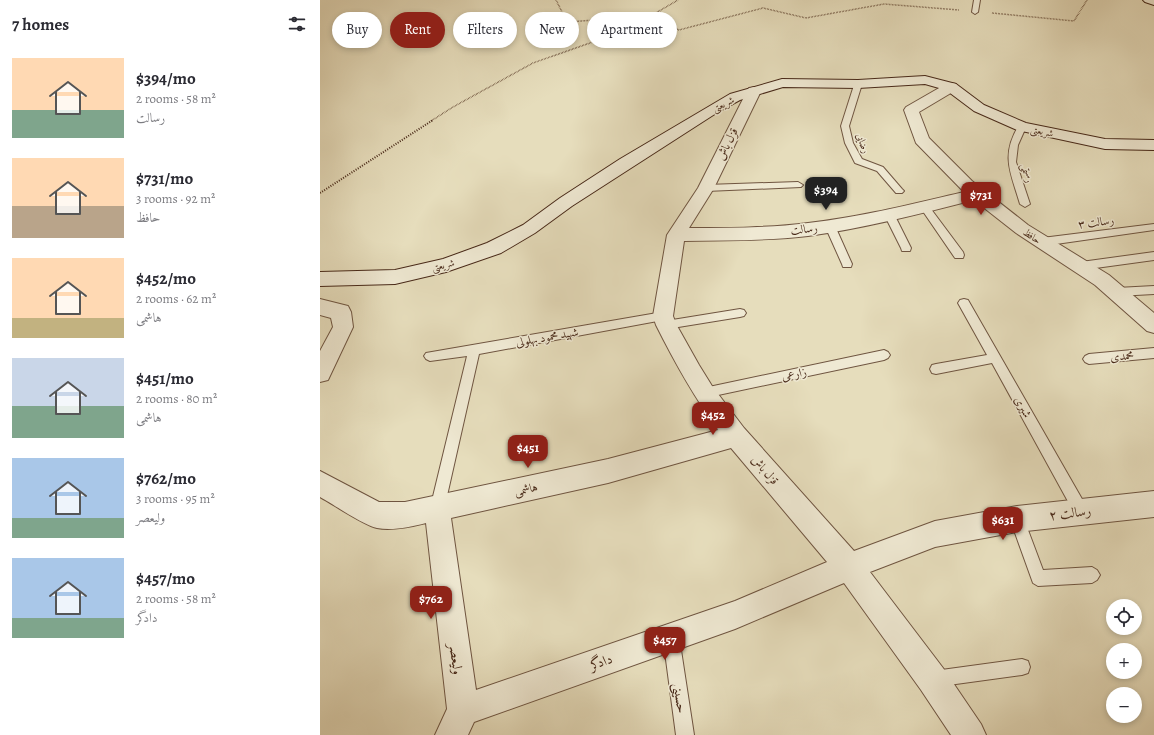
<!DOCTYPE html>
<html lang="en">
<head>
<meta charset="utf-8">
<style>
  :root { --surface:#fff; --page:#f7f7f7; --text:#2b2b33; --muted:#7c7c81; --accent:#8f2418 }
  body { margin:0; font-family:Alegreya,Amiri,serif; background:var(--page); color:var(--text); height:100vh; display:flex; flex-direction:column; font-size:15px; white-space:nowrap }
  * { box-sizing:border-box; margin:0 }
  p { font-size:13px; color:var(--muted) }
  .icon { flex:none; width:22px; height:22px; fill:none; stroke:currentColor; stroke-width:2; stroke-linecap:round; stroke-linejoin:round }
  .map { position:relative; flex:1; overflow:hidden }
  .side { display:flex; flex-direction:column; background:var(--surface); width:320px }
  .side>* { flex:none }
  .hud { position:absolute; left:12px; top:12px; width:380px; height:36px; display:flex; gap:8px }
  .fabs { position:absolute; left:786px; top:599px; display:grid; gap:8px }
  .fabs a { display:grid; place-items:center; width:36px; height:36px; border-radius:50%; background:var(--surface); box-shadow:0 2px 6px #0003; font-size:20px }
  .price { position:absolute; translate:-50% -34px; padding:0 9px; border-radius:8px; background:var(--accent); color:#fff; font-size:13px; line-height:26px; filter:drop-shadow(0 1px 2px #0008) }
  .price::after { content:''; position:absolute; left:50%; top:24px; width:12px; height:9px; margin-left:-6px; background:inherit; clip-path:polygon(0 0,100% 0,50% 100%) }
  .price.on { background:#222; color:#fff }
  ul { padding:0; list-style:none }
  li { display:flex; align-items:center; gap:12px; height:100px; padding:0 12px }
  li span { display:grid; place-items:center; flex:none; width:112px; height:80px; border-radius:0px; color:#555 }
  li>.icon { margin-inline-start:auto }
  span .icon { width:48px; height:48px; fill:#fffc; stroke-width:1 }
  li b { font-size:17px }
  h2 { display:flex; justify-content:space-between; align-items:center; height:48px; padding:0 12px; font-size:17px }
  .pill { padding:0 14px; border-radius:18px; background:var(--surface); box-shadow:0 2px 6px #0003; font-size:14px; line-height:36px }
  .pill.on { background:var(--accent); color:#fff }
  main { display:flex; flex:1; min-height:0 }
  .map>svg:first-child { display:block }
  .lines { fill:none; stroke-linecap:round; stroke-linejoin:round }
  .lane-casing { stroke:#6f5541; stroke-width:2 }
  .street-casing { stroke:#6f5541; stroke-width:2 }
  .secondary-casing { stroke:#472818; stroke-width:2 }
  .path-far1 { stroke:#472818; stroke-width:1.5; stroke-dasharray:0.5 1; stroke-linecap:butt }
  .path { stroke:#472818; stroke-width:2; stroke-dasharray:1 1.5; stroke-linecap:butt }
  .lane { fill:#efe9d3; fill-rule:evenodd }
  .street { fill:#efe9d3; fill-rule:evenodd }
  .secondary { fill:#efe9d3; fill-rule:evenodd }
  .labels { text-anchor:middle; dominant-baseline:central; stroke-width:3; stroke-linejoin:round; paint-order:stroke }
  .far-street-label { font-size:10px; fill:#472818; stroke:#efe9d3 }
  .street-label { font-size:12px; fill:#472818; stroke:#efe9d3 }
  .near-street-label { font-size:14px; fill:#472818; stroke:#efe9d3 }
</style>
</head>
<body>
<main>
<section class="side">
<h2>7 homes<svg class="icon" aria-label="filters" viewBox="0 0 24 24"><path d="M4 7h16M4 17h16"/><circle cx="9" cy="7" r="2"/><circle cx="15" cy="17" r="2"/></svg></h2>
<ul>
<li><span style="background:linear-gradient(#ffd9b3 65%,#7fa58c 0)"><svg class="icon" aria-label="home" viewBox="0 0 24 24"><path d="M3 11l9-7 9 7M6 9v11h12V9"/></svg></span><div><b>$394/mo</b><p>2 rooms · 58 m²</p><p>رسالت</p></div></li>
<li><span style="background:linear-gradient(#ffd9b3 60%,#b9a48a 0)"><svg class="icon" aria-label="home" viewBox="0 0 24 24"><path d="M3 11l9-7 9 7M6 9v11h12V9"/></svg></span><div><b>$731/mo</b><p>3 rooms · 92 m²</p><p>حافظ</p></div></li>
<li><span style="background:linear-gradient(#ffd9b3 75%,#c2b280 0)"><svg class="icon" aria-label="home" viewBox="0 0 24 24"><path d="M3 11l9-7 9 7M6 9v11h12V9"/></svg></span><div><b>$452/mo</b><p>2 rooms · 62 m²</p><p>هاشمی</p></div></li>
<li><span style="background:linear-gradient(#c9d6e8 60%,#7fa58c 0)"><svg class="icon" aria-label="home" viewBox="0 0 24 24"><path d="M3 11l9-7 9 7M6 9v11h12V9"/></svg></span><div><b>$451/mo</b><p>2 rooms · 80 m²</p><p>هاشمی</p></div></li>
<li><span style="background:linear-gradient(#a9c7e8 75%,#7fa58c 0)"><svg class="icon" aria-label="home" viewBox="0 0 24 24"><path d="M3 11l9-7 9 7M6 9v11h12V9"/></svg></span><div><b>$762/mo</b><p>3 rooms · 95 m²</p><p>ولیعصر</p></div></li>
<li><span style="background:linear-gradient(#a9c7e8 75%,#7fa58c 0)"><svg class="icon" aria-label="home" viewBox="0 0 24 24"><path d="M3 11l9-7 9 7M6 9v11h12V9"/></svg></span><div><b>$457/mo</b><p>2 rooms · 58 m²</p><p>دادگر</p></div></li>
</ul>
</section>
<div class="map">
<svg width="834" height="735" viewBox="0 0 834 735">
  <rect width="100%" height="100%" fill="#e6ddbc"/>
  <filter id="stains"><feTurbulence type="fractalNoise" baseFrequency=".005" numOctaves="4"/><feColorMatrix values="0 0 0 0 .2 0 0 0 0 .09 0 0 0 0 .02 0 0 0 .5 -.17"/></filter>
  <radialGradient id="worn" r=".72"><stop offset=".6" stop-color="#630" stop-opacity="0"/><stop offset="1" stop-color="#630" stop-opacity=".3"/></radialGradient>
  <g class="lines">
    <g class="lane-casing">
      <path id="lane" d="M654 0H660L658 12 655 14 652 12Z
        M535 82H541L542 84 529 126 533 143 542 159 563 167 582 189 584 191 582 193H576L557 171 535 163 525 143 521 126Z
        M699 125H702L706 127 698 145 696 162 710 204 705 207 700 204C691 173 680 156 699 125Z
        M478 182 483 185 481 187 386 191 381 188 386 185Z
        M605 204 608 205 643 252 644 255 643 258H635L600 207Z
        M570 213 575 216 591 248 590 251H582L581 248 565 216Z
        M510 223 515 226 532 264 531 267H523L522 264 505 226Z
        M834 224V230L722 246 717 242 722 238Z
        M834 252V260L761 270 757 269 756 266 757 263 761 262Z
        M834 286V294L797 296 793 295 792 292 793 289 797 288Z
        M644 299 648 300 766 506 768 511 766 516 761 518 756 516 672 363 616 374 612 373 610 369 612 365 616 364 667 355 638 303 640 300Z
        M420 309 424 310 426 313 424 316 420 317 346 329 342 328 340 325 342 322 346 321Z
        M343 312 347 313 349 316 347 319 343 320 159 354 124 509 122 514 117 516 112 514 110 509 147 356 110 361 106 359 104 356 106 353Z
        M834 348V358L769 364 765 362 763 359 765 356 769 354Z
        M564 350 568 352 570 355 568 358 564 360 384 398 380 397 378 393 380 389 384 388Z
        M697 512 702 514 723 570 772 567 777 570 780 575 777 580 772 583 718 586 713 583 690 519 692 514Z
        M351 629 357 631 359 637 374 735H356L343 637 345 631Z
        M702 659 708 661 710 667 708 673 702 675 614 687 608 685 606 679 608 673 614 671Z"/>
    </g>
    <g class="street-casing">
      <path id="street" d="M631 83 636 84 638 87 636 90 599 112 609 138 652 181 708 225 789 275 834 313V333L827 331 775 285 696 233 654 200C599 214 545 228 488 236 447 241 406 240 364 241L353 316 356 324 379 365 392 386 424 428 534 551 615 521 697 506 834 491V517L697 532 615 547 550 572 623 668 661 724 666 735H631L601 690 524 583 415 629 154 722 148 735H115L127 709 106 523C90 527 72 531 57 528 43 525 13 504 0 497V471L59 502H85L288 459 398 430C373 395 355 363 336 325L333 316 347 235 378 188 427 91 429 88 434 87 439 88 441 91 394 188 369 228C409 228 449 228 488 223 541 217 592 204 644 192L596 143 584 110 586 107 626 84ZM411 448 507 562 415 601 156 690 131 518 288 483Z
        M0 299 28 306 31 312 33 327 8 380 0 382V351L13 327 11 318 0 315Z"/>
    </g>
    <g class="secondary-casing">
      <path id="secondary" d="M823 0H834V5L825 2Z
        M605 76 636 84 664 105 706 123 785 139 834 140V150L785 149 697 130 654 111 626 90 605 84 538 88 463 87 420 100 398 112 252 206 215 233 181 253 126 272 75 284 0 286V272L75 270 123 259 167 243 203 225 240 198 300 159 410 94 462 79 538 80Z"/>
    </g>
    <path class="path-far1" d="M236 0 247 22 330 16 359 30 443 8 486 18 564 4 639 10
      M672 13 754 21 767 0
      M111 121 133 107 213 63 307 30 358 0"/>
    <path class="path" d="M0 193 113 120"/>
    <use href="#lane" class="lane"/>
    <use href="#street" class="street"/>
    <use href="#secondary" class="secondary"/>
  </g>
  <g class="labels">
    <g class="far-street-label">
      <text transform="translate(403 104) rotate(-27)">شریعتی</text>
      <text transform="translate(722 131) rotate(11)">شریعتی</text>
      <text transform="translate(543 143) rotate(68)">رضایی</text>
      <text transform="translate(707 173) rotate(72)">رستمی</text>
      <text transform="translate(712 236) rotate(33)">حافظ</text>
      <text transform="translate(123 265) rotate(-15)">شریعتی</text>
    </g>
    <g class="street-label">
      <text transform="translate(407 144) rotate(-64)">قزل باش</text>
      <text transform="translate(776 222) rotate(-7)">رسالت ۳</text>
      <text transform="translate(484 229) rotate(-7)">رسالت</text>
      <text transform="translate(227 337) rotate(-10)">شهید محمود بهلولی</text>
      <text transform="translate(802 356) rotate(-5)">محمدی</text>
      <text transform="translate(474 374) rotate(-12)">زارعی</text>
      <text transform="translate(703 407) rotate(61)">شیری</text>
      <text transform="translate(445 470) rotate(49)">قزل باش</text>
      <text transform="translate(206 489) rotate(-12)">هاشمی</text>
    </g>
    <g class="near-street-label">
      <text transform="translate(750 513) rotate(-7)">رسالت ۲</text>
      <text transform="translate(136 659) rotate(83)">ولیعصر</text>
      <text transform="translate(281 662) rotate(-20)">دادگر</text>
      <text transform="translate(360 698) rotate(82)">حسینی</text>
    </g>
  </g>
  <rect width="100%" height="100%" filter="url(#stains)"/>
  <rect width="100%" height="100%" fill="url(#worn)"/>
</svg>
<div class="fabs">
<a><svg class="icon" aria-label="locate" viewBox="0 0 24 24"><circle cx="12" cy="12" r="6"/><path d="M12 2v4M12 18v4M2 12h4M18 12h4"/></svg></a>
<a>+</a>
<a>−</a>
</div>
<b class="price on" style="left:506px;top:211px">$394</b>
<b class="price" style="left:661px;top:216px">$731</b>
<b class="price" style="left:393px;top:436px">$452</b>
<b class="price" style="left:208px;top:469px">$451</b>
<b class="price" style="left:683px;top:541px">$631</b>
<b class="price" style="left:111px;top:620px">$762</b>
<b class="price" style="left:345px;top:661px">$457</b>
<div class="hud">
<a class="pill">Buy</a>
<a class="pill on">Rent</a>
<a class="pill">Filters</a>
<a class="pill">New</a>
<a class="pill">Apartment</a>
</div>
</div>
</main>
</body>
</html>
